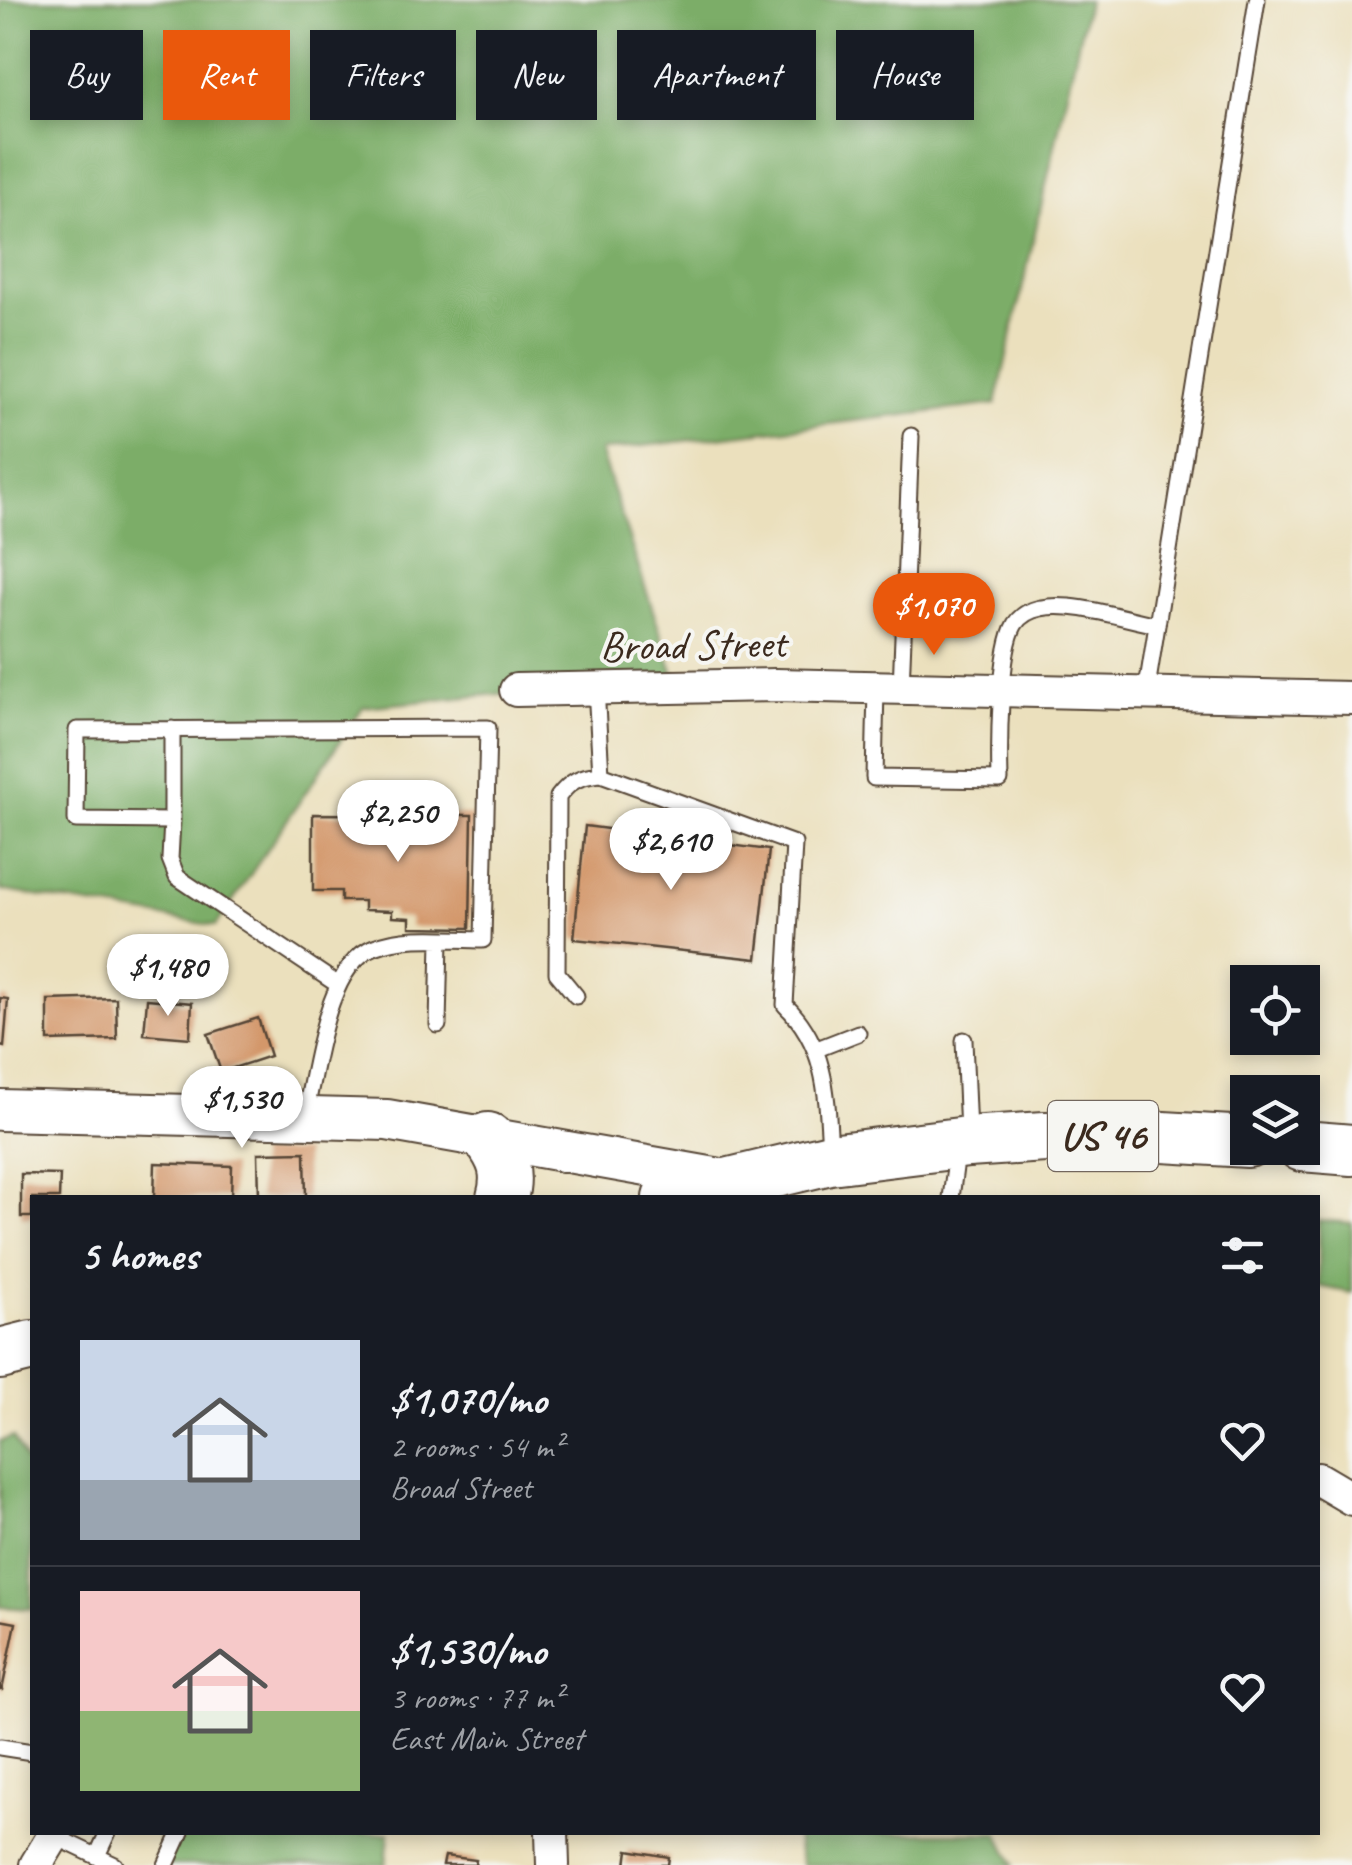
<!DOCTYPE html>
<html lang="en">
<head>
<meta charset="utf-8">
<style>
  :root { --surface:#171b24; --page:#20242c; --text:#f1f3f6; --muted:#9ea1a6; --line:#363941; --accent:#ea580c }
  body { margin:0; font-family:Caveat,sans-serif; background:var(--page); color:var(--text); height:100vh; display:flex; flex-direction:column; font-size:38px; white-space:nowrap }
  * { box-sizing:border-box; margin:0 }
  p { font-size:32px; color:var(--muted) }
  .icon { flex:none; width:55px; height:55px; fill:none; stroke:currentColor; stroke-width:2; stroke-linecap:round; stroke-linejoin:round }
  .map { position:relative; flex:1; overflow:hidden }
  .drawer { position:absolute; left:30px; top:1195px; width:1290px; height:640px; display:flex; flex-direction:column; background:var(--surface); border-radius:0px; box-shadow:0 5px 15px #0003 }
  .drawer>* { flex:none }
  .top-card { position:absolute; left:30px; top:30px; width:1292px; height:90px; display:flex; gap:20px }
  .fabs { position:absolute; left:1230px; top:965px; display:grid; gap:20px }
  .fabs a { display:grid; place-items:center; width:90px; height:90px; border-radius:0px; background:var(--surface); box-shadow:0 5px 15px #0003; font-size:50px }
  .price { position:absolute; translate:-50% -85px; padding:0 22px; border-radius:35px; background:#fff; color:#222; font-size:32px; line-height:65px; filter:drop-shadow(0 2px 5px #0008) }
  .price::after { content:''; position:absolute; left:50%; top:60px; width:30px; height:22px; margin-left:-15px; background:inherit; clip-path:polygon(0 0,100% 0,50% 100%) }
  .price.selected { background:var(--accent); color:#fff }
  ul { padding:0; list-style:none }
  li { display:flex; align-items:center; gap:30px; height:250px; padding:0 50px }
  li+li { border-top:2px solid var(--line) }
  li span { display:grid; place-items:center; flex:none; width:280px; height:200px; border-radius:0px; color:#555 }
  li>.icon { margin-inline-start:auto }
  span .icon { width:120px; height:120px; fill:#fffc; stroke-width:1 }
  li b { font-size:42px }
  h2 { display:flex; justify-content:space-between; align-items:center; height:120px; padding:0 50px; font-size:42px }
  .tag { padding:0 35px; border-radius:0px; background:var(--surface); box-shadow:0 5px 15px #0003; font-size:35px; line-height:90px }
  .tag.selected { background:var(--accent); color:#fff }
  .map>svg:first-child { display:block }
  .forest { fill:#7cad68; stroke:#5c6c43; stroke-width:2.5 }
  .building { fill:#d3976a }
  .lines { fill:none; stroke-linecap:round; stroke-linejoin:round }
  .service-casing { stroke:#554536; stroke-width:19 }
  .minor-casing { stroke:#554536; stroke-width:36 }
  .tertiary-casing { stroke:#554536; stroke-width:44 }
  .primary-casing { stroke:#554536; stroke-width:54 }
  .service { stroke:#fff; stroke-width:15 }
  .minor { stroke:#fff; stroke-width:32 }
  .tertiary { stroke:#fff; stroke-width:40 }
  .primary { stroke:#fff; stroke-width:50 }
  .labels { text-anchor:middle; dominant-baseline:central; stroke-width:8; stroke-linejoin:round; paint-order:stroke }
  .shield { fill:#f6f6f2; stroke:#73675e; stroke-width:2.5 }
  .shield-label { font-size:40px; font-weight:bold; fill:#3b2a1e }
  .street-label { font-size:42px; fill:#3b2a1e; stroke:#f6f6f2 }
</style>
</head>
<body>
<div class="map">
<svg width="1352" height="1865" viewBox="0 0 1352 1865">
  <rect width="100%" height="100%" fill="#f6f6f2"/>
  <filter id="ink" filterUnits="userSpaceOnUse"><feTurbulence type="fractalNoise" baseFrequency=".01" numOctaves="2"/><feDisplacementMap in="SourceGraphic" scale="20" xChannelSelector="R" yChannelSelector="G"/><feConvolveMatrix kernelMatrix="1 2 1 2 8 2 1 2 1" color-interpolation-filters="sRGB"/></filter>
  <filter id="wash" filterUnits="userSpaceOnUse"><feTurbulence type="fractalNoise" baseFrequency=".0048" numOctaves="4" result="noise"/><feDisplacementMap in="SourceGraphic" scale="40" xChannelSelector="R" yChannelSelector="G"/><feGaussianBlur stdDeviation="2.25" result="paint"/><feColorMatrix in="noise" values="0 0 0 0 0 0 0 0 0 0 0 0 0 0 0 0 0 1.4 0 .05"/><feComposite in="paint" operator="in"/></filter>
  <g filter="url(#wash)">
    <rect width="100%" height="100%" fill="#ebe0bd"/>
    <path class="forest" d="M0 0H1088L996 404 600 451 675 677 363 707 216 926 0 890Z
      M1318 1220 1352 1223V1293L1318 1286Z
      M13 1437 32 1471V1609L0 1607V1441Z
      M158 1833H389L386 1865H170Z
      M795 1833H998L1014 1865H802Z"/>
    <g id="blocks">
      <path class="building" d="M313 814 472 815 470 928 410 927V918L392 917V911L364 910V901H341V891H313Z
        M585 826 769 850 757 959 574 939Z
        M0 998 8 999 4 1047 0 1046Z
        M116 998 117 1039 48 1041V1000Z
        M147 999 192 1003 190 1038 144 1034Z
        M258 1018 270 1056 221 1072 208 1034Z
        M305 1152 306 1198H259L258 1153Z
        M155 1163 232 1166 231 1198H154Z
        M21 1174 60 1175 59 1198H32V1217H21Z
        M0 1620 16 1623 2 1690H0Z
        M628 1850 669 1857 668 1865H626Z
        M445 1856 476 1860 475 1865H443Z"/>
    </g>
  </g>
  <g filter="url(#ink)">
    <use href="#blocks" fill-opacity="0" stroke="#554536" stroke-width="2.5"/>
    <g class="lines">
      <g class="service-casing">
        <path id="service" d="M596 688 601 774 794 844 785 1005C827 1046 827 1096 830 1152
          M876 688 874 778 1000 780C999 746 999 651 1015 624 1021 615 1030 610 1041 608 1072 601 1125 619 1157 625
          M901 688 911 436
          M1146 694 1257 0
          M172 729V821
          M576 996 557 973 558 797C571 780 580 776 601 774
          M438 1025 440 940
          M964 1040 968 1133
          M817 1049 858 1033
          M305 1114C316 1069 326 965 374 947 408 934 448 940 483 940L488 728 77 730 76 820 172 821 170 859 177 877 337 984
          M951 1198 957 1152
          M0 1747 32 1752
          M54 1836 115 1865
          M97 1856 108 1832
          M166 1865 181 1832"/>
      </g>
      <g class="minor-casing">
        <path id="minor" d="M516 690 776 685 1352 698
          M1318 1479 1352 1499
          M552 1832 553 1865
          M36 1865 56 1832"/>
      </g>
      <g class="tertiary-casing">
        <path id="tertiary" d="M0 1110 387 1120 726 1180"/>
      </g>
      <g class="primary-casing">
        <path id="primary" d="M488 1138C503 1158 509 1173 502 1198
          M1302 1146 1352 1150
          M668 1198 830 1159 968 1142 1045 1137 1146 1136 1248 1142
          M0 1354 32 1346"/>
      </g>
      <use href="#service" class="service"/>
      <use href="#minor" class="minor"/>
      <use href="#tertiary" class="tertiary"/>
      <use href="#primary" class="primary"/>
    </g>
  </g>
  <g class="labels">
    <rect class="shield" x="1048" y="1101" width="110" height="70" rx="8"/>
    <g class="shield-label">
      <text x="1103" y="1136">US 46</text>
    </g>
    <g class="street-label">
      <text transform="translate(693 645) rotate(-1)">Broad Street</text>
    </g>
  </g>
</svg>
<div class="fabs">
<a><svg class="icon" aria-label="locate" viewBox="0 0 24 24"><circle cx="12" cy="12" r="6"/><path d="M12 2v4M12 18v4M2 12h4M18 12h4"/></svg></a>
<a><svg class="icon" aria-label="layers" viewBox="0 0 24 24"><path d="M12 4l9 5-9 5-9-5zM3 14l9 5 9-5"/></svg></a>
</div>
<b class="price selected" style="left:934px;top:658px">$1,070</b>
<b class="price" style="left:398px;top:865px">$2,250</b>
<b class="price" style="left:671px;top:893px">$2,610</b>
<b class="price" style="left:168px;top:1019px">$1,480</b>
<b class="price" style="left:242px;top:1151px">$1,530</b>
<div class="top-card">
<a class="tag">Buy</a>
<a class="tag selected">Rent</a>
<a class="tag">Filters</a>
<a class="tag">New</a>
<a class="tag">Apartment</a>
<a class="tag">House</a>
</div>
<section class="drawer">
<h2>5 homes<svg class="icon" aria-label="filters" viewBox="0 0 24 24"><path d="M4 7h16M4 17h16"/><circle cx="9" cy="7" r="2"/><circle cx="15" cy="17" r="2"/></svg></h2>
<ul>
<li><span style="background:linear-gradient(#c9d6e8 70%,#9aa5b1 0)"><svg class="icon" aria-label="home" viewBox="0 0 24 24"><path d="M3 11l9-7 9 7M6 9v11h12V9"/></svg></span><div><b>$1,070/mo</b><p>2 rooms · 54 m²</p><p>Broad Street</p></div><svg class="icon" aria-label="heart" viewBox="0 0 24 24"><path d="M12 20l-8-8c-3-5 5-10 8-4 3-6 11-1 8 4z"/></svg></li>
<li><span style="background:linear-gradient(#f6c9c9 60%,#8fb573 0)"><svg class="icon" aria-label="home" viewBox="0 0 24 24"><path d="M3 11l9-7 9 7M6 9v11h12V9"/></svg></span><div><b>$1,530/mo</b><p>3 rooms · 77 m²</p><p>East Main Street</p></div><svg class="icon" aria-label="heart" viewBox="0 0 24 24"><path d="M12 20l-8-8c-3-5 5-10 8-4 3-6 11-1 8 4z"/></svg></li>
</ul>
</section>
</div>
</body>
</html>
